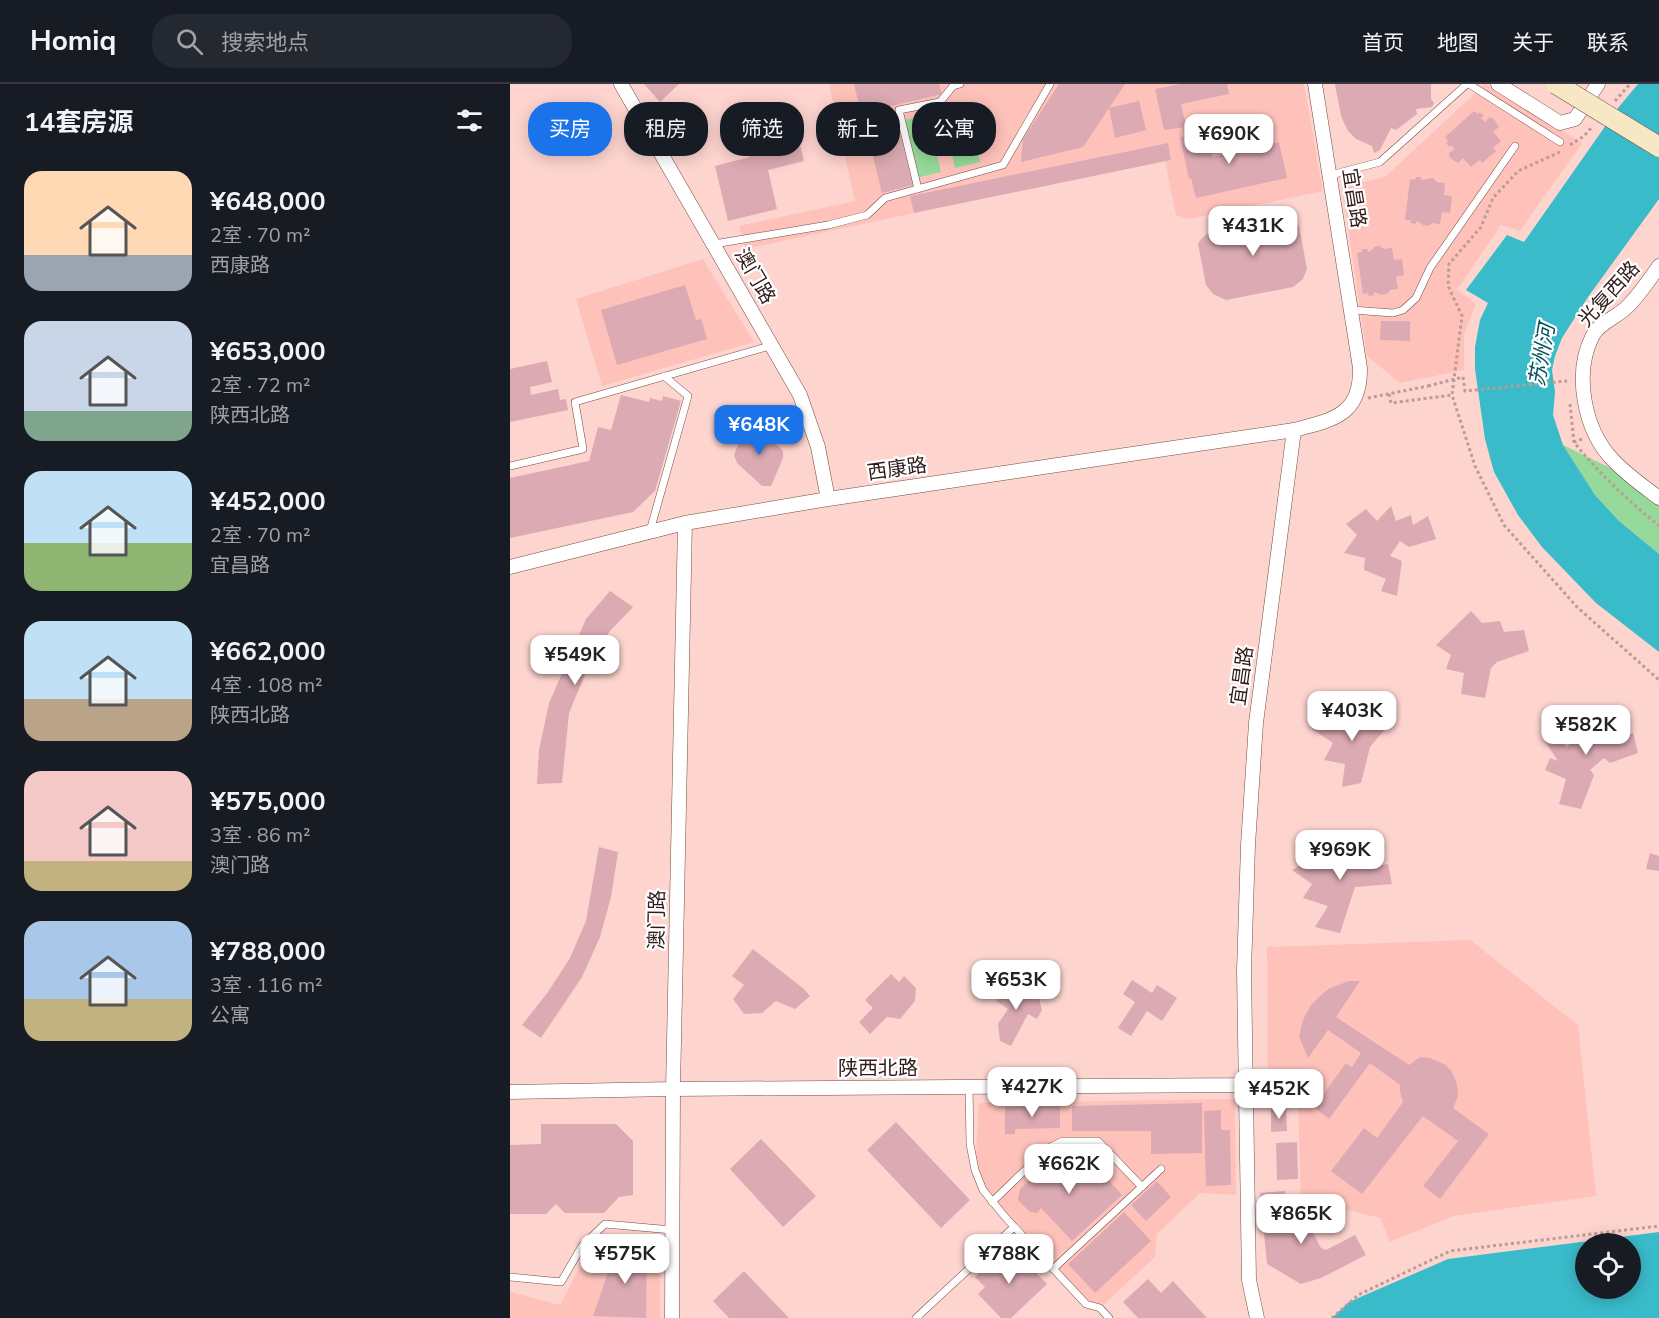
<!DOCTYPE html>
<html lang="zh">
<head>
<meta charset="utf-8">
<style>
  :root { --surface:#171b24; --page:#242831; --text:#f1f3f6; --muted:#9ea1a6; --line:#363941; --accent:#1a73e8 }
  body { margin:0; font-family:"Nunito Sans","Noto Sans SC",sans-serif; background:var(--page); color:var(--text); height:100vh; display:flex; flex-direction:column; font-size:22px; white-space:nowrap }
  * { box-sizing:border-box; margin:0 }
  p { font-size:20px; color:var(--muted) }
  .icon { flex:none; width:33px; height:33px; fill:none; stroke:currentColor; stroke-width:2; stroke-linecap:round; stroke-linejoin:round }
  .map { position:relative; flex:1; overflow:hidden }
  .drawer { display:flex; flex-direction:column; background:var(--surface); width:510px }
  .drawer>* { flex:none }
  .banner { position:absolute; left:18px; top:18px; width:570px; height:54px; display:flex; gap:12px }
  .controls { position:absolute; left:1065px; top:1149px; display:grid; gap:12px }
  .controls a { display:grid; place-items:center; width:66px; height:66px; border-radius:50%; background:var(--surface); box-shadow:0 3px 15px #0003; font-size:30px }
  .price { position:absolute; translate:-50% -51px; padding:0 14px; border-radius:12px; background:#fff; color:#222; font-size:20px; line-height:39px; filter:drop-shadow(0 2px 3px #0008) }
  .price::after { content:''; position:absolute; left:50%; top:36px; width:18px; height:14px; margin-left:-9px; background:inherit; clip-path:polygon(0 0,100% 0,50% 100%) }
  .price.active { background:var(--accent); color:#fff }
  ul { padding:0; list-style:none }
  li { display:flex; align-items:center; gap:18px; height:150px; padding:0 24px }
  li span { display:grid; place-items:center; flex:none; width:168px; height:120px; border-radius:18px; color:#555 }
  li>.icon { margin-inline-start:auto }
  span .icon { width:72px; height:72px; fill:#fffc; stroke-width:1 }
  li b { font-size:26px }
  h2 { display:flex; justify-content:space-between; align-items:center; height:72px; padding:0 24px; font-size:26px }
  .chip { padding:0 21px; border-radius:24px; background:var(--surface); box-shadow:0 3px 15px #0003; font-size:21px; line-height:54px }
  .chip.active { background:var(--accent); color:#fff }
  header { display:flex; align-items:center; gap:36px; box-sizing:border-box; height:84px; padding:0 30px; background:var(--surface); border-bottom:2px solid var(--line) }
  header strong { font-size:28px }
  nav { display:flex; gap:33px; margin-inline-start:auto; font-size:21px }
  .search { width:420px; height:54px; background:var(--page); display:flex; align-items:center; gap:15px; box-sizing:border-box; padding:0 21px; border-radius:24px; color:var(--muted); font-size:22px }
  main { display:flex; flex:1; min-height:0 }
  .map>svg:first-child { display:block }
  .built { fill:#fec2bb }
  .green { fill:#95da9a }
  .water { fill:#3abbca; fill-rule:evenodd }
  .building { fill:#dcaab3 }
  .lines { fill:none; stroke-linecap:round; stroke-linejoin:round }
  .lane-casing { stroke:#754a45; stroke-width:8 }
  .street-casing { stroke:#754a45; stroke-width:15 }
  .path { stroke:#bd9b97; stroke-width:3; stroke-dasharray:3 3; stroke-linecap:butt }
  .lane { stroke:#fff; stroke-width:7 }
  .street { stroke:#fff; stroke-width:14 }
  .secondary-bridge-casing { stroke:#754a45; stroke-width:21; stroke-linecap:butt }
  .path-bridge { stroke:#bd9b97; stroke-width:3; stroke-dasharray:3 3; stroke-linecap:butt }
  .secondary-bridge { stroke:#f6e8c5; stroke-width:20 }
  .labels { text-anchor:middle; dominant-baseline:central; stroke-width:4.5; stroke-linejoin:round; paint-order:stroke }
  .street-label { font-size:20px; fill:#301d1b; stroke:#fff }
  .water-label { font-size:21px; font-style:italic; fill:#035159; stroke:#fff }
</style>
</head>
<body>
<header>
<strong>Homiq</strong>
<div class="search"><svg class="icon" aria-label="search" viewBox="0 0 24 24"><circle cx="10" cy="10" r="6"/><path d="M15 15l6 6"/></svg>搜索地点</div>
<nav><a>首页</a><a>地图</a><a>关于</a><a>联系</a></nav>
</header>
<main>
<section class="drawer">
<h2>14套房源<svg class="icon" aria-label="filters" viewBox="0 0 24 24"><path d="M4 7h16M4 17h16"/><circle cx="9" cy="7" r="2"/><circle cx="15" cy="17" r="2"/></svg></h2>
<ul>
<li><span style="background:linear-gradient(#ffd9b3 70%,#9aa5b1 0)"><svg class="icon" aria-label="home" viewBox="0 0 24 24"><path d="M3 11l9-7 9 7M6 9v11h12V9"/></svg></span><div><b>¥648,000</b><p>2室 · 70 m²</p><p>西康路</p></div></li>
<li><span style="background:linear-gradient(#c9d6e8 75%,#7fa58c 0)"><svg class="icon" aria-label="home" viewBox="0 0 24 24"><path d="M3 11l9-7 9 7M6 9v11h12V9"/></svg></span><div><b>¥653,000</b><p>2室 · 72 m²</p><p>陕西北路</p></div></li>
<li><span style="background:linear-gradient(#bfe0f5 60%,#8fb573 0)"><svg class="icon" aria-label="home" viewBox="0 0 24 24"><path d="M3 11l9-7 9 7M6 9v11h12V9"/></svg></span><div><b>¥452,000</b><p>2室 · 70 m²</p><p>宜昌路</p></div></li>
<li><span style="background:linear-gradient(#bfe0f5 65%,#b9a48a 0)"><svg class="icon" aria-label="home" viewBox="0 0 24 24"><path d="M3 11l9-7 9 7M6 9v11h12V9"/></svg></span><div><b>¥662,000</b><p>4室 · 108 m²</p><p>陕西北路</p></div></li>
<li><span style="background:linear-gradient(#f6c9c9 75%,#c2b280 0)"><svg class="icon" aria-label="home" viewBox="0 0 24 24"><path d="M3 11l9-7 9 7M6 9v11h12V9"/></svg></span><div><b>¥575,000</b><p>3室 · 86 m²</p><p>澳门路</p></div></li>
<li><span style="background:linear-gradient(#a9c7e8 65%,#c2b280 0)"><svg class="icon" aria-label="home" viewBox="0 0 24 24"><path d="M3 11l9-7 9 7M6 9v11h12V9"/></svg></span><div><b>¥788,000</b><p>3室 · 116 m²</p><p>公寓</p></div></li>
</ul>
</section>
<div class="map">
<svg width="1149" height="1234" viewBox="0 0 1149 1234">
  <rect width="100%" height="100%" fill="#fed4cf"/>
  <path class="built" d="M319 0H794L813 107 679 135 666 131 655 77 661 75 657 59 401 112 404 129 235 165 229 142 345 117Z
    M975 0 1072 59 1010 147 991 141 947 206 966 220 954 251V286L890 299 857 272 832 103 875 93Z
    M193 175 244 258 92 302 66 215Z
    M960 856 1068 941 1086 1112 943 1132 880 1158 870 1134 791 1114 788 1015 758 1016 757 863Z
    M725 1015 726 1111 690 1109 647 1150 645 1173 590 1224 576 1220 482 1118 465 1086 469 1019Z
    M98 1150 150 1153V1234H0V1208L50 1221 78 1168Z"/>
  <path class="green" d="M457 21 470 78 445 84 432 27Z
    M417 31 431 88 406 94 392 37Z
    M1053 361 1121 394 1149 419V470L1109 437 1085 411Z"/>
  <path class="water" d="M1128 0H1149V115L1078 213 1052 254 1045 272 1042 286 1045 308 1043 331 1053 361 1085 411 1109 437 1149 470V568L1086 519 1032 463 1008 431 984 388 975 355 965 285V263L970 236 978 219 956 206 997 151 1014 158 1108 24Z
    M1149 1148V1234H822L839 1218 938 1175ZM1076 1160H1120V1204H1076Z"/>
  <path class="building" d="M134 0H169L150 18Z
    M344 0H429L432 10 351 29Z
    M549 0H615L573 63 511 78 513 55Z
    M670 0H717L719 10 671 20 676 43 654 46 645 5Z
    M825 0H921V15L924 19 922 23 906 25 907 30 886 46 881 44 870 66 864 69 862 62 846 55 838 47 831 32Z
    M629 17 636 46 605 54 599 24Z
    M281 23 294 77 258 86 267 125 218 137 205 82 240 73 231 36Z
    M964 27 968 30 970 28 974 32 971 34 975 38 980 33 984 35 989 43 983 48 991 57 983 64 986 67 972 79 970 76 961 83 953 74 948 79 940 74 939 69 945 65 941 61 939 63 936 59 938 57 935 53Z
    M385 29 403 101 372 109 354 36Z
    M691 42 692 48 697 47 703 73 769 58 777 94 686 114 681 94 679 95 670 53 675 52 673 45Z
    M658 59 661 76 404 129 400 112Z
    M906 93H911V96L923 94 927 98 935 99 934 111 942 112 940 129 932 128 930 140 922 139 918 142 913 141 909 138 906 137V140L900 139 901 136H895L900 95 905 96Z
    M767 130 780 134 789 142 797 185 793 195 783 203 716 216 703 210 696 201 688 160 691 155 708 141Z
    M869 162 874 165 882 164 884 176 892 175 894 191 886 193 888 205 880 206 877 210 871 211 864 208V211L859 212 858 209 853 210 847 169 852 168V165H857L858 168 861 167 864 163Z
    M175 201 186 236 191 235 197 255 107 281 91 226Z
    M871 237H900V257L870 256Z
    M37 277 42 298 20 303 21 311 48 305 50 316 56 315 58 326 0 338V285Z
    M111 311 139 318 140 314 152 317 153 312 171 317 145 407 123 428 0 454V394L79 377 88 343 101 346Z
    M244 340 273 367V374L261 402H252L227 379 224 371 235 344Z
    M881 422 886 437 901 431 903 441 918 432 926 455 899 463 890 457 880 472 892 477 887 512 871 507 876 495 854 486 855 474 834 469 847 451 836 440 856 425 867 437Z
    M100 507 123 523 100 547 81 576 59 629 52 699 27 700 29 666 39 619 76 535Z
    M961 527 972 539 990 537 994 548 1014 546 1019 567 987 578 981 584 975 614 951 610 954 589 936 585 941 571 926 561Z
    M848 622 864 633 874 625 876 644 860 663 851 699 832 703 835 680 814 676 823 659 802 645 820 633 829 642Z
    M1068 628 1081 639 1082 634 1093 630 1103 656 1123 649 1128 669 1100 679 1094 674 1080 686 1084 691 1071 725 1049 720 1056 695 1035 686 1040 674 1048 677 1036 659 1042 650 1057 663 1070 649 1059 635Z
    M826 750 841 770 860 762 864 783 878 780 882 800 845 803 830 849 805 843 818 822 793 814 802 800 782 786 801 775 812 784 825 771 809 759Z
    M89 763 108 768 101 813 90 853 72 893 31 954 12 941 38 908 60 874 76 837Z
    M1140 769 1149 772V787L1136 785Z
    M243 865 294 905 300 912 285 925 266 917 252 929 234 930 223 915 234 901 222 892Z
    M381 890 389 898 394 892 406 904 405 917 390 935 377 933 360 950 349 938 363 924 355 916Z
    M500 895 529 915 532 926 527 935 518 930 501 962 490 957 488 940 498 925 486 917Z
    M622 896 642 909 647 901 667 914 652 937 637 927 621 952 608 944 625 918 613 910Z
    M839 897H850L826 933 899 981 910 973 920 974 934 980 941 986 947 1000 948 1012 943 1024 979 1050 930 1115 913 1102 948 1057 913 1032 852 1110 821 1087 854 1044 867 1054 893 1018 890 1007V1001L860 979 819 1035 804 1023 836 979 842 983 851 969 818 946 798 974 789 952 793 936 801 921 811 911 820 904Z
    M692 1019V1069L641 1070V1047H562V1022Z
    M550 1022V1044L505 1045V1050H495V1023Z
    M776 1024 777 1047 761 1048V1025Z
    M711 1026V1046H720L721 1101 696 1102 694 1027Z
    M386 1038 460 1116 431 1144 357 1066Z
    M31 1040H106L123 1057V1111L109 1113 94 1129H55L46 1120 36 1130H0V1061L31 1060Z
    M251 1055 306 1112 273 1143 220 1085Z
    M787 1058 788 1095 767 1096 766 1059Z
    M554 1074 560 1080 566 1074 575 1084 582 1078 612 1111 562 1157 531 1124 527 1129 520 1128 508 1116 510 1105 521 1095 519 1093 524 1089 526 1091 542 1076Z
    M647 1097 661 1113 636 1137 621 1121Z
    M775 1107 777 1142 801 1145 811 1164 816 1166 845 1151 856 1171 811 1194 791 1200 757 1180 750 1109Z
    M614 1128 641 1157 585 1209 558 1180Z
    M108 1159 137 1165 136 1234 83 1232Z
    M491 1168 501 1178 509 1171 537 1200 501 1234H491L468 1210 475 1203 465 1193Z
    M234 1187 279 1234H219L203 1217Z
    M638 1195 651 1209 663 1197 697 1234H628L613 1218Z"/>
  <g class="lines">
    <g class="lane-casing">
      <path id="lane" d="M959 0 1050 58
        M821 91 870 78 957 0
        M408 105 389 26 430 18 443 2 450 0
        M204 160 318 141 357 131 375 114 493 81 540 0
        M842 226 883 229 893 226 906 214 920 184 1005 62
        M0 382 73 365 65 318 263 261
        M140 447 178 312 154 292
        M459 1003 460 1060 465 1086 473 1106 496 1134 576 1220 590 1224 599 1234
        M482 1118 538 1064 553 1057H588L632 1103
        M543 1185 651 1085
        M0 1193 51 1198 72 1162 95 1140 162 1146
        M406 1234 504 1143"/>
    </g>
    <g class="street-casing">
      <path id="street" d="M111 0 290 311 308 363 318 415
        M988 0 1050 39 1065 35 1088 0
        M1149 182C1139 196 1130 210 1118 222 1108 233 1090 238 1083 251 1063 289 1074 346 1103 376 1116 390 1133 402 1149 414
        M0 483 175 439 318 415 784 346C823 336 851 331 850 284L805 0
        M0 1008 163 1005 736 1001
        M162 1234 163 1005 175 439
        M747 1234 739 1196 734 887 738 761 746 639 784 346"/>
    </g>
    <path class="path" d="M1105 17 1120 0
      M1060 61 1074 52 1083 42
      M1050 68 1008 87 983 114 971 143 939 180 938 202 952 232 942 311 965 382 994 441 1067 523 1149 596
      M953 293 955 307 1057 297
      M879 310 881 319 942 311
      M858 314 918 302
      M1060 320 1064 358
      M1072 355 1064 358C1089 390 1118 416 1149 442
      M822 1234 848 1211 940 1167 1149 1142"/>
    <use href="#lane" class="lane"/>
    <use href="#street" class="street"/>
    <g class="secondary-bridge-casing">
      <path id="secondary-bridge" d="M1046 0 1149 63"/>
    </g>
    <path class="path-bridge" d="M918 302 953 293"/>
    <use href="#secondary-bridge" class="secondary-bridge"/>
  </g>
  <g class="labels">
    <g class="street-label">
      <text transform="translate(844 114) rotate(81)">宜昌路</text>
      <text transform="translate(245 192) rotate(60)">澳门路</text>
      <text transform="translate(1099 210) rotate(-48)">光复西路</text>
      <text transform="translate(387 385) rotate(-8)">西康路</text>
      <text transform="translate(732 592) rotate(-82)">宜昌路</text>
      <text transform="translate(147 836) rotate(-89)">澳门路</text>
      <text x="368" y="984">陕西北路</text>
    </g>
    <g class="water-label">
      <text transform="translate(1032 271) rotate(-80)">苏州河</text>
    </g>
  </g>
</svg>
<div class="controls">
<a><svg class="icon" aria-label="locate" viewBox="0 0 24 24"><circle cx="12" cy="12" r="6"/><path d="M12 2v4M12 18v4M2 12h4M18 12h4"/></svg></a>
</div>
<b class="price" style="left:719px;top:81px">¥690K</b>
<b class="price" style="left:743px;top:173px">¥431K</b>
<b class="price active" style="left:249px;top:372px">¥648K</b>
<b class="price" style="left:65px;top:602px">¥549K</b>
<b class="price" style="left:842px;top:658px">¥403K</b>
<b class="price" style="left:1076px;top:672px">¥582K</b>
<b class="price" style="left:830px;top:797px">¥969K</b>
<b class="price" style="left:506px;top:927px">¥653K</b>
<b class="price" style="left:522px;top:1034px">¥427K</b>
<b class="price" style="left:769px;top:1036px">¥452K</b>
<b class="price" style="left:559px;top:1111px">¥662K</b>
<b class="price" style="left:791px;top:1161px">¥865K</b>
<b class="price" style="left:115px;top:1201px">¥575K</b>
<b class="price" style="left:499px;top:1201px">¥788K</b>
<div class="banner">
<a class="chip active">买房</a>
<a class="chip">租房</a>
<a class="chip">筛选</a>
<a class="chip">新上</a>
<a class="chip">公寓</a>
</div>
</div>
</main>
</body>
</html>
